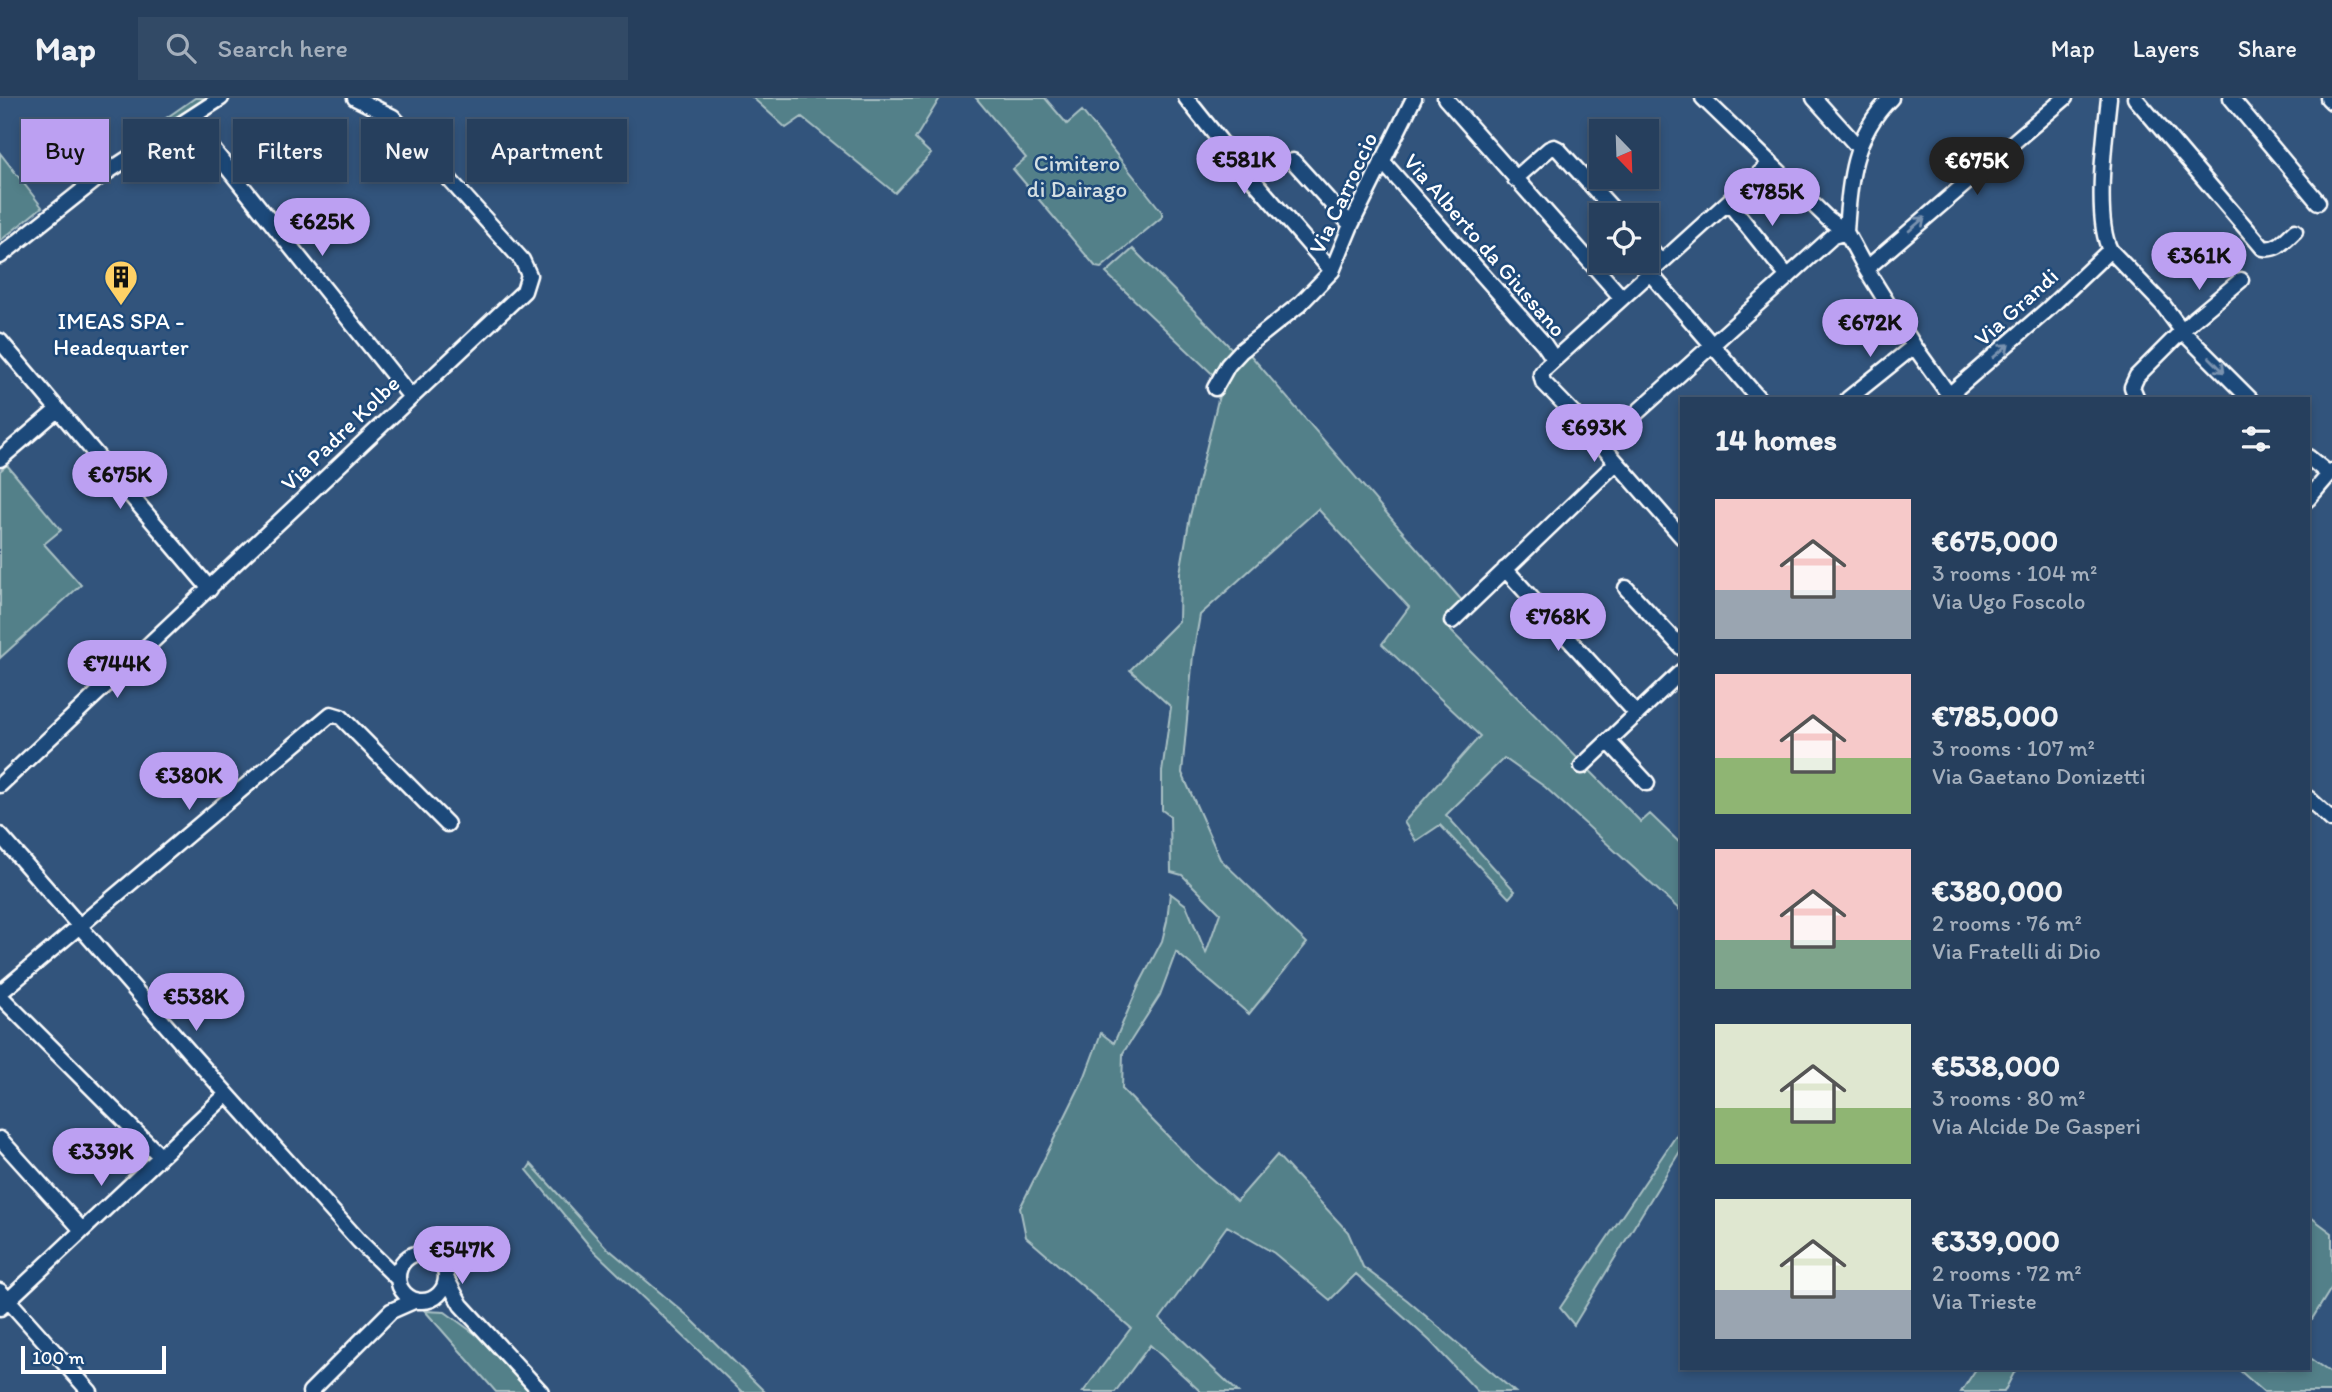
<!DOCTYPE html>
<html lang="en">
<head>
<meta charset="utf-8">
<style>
  :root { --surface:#263f5d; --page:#324a66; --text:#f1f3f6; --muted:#a4afbc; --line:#425872; --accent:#bca0f2 }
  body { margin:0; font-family:Itim,sans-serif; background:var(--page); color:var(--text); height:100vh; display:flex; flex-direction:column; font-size:26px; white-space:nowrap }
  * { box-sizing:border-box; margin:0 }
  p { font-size:23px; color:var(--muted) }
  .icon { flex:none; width:38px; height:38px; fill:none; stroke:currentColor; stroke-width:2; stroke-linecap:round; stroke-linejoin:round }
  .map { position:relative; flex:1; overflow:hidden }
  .drawer { position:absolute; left:1680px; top:299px; width:630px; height:973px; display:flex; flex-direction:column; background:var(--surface); border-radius:0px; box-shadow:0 4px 10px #0003,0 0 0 2px var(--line) }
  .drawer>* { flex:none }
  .banner { position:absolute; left:21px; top:21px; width:665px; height:63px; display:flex; gap:14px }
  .needle { width:46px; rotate:157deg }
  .tools { position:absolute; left:1589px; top:21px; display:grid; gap:14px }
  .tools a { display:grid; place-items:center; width:70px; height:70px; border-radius:0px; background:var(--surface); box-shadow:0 4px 10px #0003,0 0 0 2px var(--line); font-size:35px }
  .scale { position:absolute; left:21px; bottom:18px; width:145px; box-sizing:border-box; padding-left:7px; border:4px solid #fff; border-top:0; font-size:19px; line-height:24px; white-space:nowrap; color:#fff; -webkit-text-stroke:5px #1f4a7a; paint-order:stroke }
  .price { position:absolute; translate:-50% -60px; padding:0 16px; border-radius:24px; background:var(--accent); color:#111; font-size:23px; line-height:46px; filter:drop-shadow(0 2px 4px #0008) }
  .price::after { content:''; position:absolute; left:50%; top:42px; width:21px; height:16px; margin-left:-10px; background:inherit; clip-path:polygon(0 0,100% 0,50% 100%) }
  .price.active { background:#222; color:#fff }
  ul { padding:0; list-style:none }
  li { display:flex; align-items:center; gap:21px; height:175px; padding:0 35px }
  li span { display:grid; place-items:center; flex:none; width:196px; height:140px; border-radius:0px; color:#555 }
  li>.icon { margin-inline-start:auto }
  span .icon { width:84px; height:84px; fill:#fffc; stroke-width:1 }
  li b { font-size:30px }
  h2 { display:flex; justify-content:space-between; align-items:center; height:84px; padding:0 35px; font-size:30px }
  .tag { padding:0 24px; border-radius:0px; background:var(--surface); box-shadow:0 4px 10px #0003,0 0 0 2px var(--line); font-size:24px; line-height:63px }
  .tag.active { background:var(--accent); color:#111 }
  header { display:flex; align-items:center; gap:42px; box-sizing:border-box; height:98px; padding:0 35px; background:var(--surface); border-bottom:2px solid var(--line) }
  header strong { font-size:33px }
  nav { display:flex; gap:38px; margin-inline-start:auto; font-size:24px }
  .search { width:490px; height:63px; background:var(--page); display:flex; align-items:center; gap:18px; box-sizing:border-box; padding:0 24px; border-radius:0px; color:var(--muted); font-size:26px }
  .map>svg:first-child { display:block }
  .green { fill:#538089; stroke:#a9c0c4; stroke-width:2 }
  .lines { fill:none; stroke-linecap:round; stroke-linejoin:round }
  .minor-casing { stroke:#fff; stroke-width:19 }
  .minor { stroke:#1f4a7a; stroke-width:14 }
  .oneway { stroke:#7992af }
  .labels { text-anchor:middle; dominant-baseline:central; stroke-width:5; stroke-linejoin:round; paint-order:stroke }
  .park-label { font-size:23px; fill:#d4dfe2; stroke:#1f4a7a }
  .street-label { font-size:23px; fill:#fff; stroke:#1f4a7a }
  .poi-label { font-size:23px; fill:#fff; stroke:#1f4a7a }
</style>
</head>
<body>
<header>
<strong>Map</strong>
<div class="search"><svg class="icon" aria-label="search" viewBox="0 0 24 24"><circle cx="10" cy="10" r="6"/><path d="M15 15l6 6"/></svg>Search here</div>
<nav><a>Map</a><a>Layers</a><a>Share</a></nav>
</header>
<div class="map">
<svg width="2332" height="1294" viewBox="0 0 2332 1294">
  <rect width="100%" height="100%" fill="#32547c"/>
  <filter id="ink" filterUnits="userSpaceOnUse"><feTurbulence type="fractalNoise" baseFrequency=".0143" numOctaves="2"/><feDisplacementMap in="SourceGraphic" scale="14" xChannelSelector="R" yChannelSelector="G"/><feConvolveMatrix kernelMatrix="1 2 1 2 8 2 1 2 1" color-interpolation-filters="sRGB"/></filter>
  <g filter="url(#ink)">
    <path class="green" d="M195 0H212L139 51 133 43Z
      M753 0H940L915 41 931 56 895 95 802 19 786 30Z
      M976 0H1045L1067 26 1082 13 1162 114V119L1101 170 1096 169 1013 71 1026 60Z
      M0 55 42 109 0 143Z
      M1133 151 1235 254 1247 253 1464 505 1457 511 1449 531 1641 724 1650 716 1682 747V814L1545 689 1504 660 1446 717 1515 793 1509 800 1440 727 1416 743 1404 724 1480 638 1382 546 1409 509 1318 411 1200 517 1193 557 1182 675 1220 761 1307 845 1249 916 1176 854 1160 897 1123 955 1122 991 1199 1070 1237 1103 1277 1057 1348 1134 1363 1169 1407 1202 1515 1294H1478L1430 1243 1356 1176 1330 1202 1274 1155 1227 1128 1160 1221 1238 1294H1201L1150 1247 1115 1294H1083L1131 1230 1026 1139 1020 1110 1085 978 1101 935 1114 945 1139 887 1162 843 1167 823 1170 795 1186 807 1206 855 1220 815 1182 777 1171 774 1170 718 1162 712V674L1171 609 1130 572 1179 523 1180 475 1190 418 1222 285 1106 175Z
      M7 367 61 432 44 446 81 487 0 560V373Z
      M1682 1029V1050L1574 1227 1560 1210Z
      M531 1066 605 1148 688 1218 765 1294H742L592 1151 527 1072Z
      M2308 1117 2332 1135V1189L2312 1221 2308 1220Z
      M425 1213 445 1214 478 1238 530 1294H496Z
      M2308 1259 2332 1276V1294H2264L2238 1271 2308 1270Z
      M1976 1271V1270L2016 1271 2004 1294H1961Z"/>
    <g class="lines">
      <g class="minor-casing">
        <path id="minor" d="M1186 0 1229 54 1332 173
          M1445 0 1622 200
          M1703 0 1827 120 1846 134 1866 171 1914 248 1952 301
          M1814 0 1858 49
          M2109 0C2105 37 2094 121 2110 152L2163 207 2183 234 2250 301
          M2135 0 2263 150C2277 153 2285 142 2295 133
          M2231 0 2318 104
          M2328 0 2332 4
          M206 43 411 299
          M1293 63 1351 127
          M1382 63 1544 246 1554 261
          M1515 81 1549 51 1554 49 1558 51 1618 117
          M1728 104 1788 179
          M1846 134C1849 84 1853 37 1891 0
          M1647 148 1661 164
          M0 158 98 80 221 0
          M1866 171 2065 0
          M1649 174 1759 301
          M0 243 210 491
          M1215 290 1228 267 1241 253 1300 206 1332 173 1351 127 1414 0
          M1949 297 2048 211 2110 152
          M1848 301 1914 248
          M2137 301 2132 289 2137 278 2193 222 2241 182
          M1601 347 1833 138 1846 134
          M2308 359 2329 376
          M0 361 57 312
          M2308 401 2332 373
          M1682 439 1577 319 1543 284 1541 276 1545 270 1771 65
          M1505 471 1637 616
          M1626 490 1682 550
          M1452 523 1616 365
          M1608 643 1647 685
          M1582 668 1682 573
          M0 687 524 193 529 177 522 162 393 19 355 0
          M2308 700 2332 722
          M0 737 192 957 359 1143 398 1181
          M0 895 331 616 341 619 447 726
          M0 898 160 1058
          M0 1041 82 1132
          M398 1179a24 24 0 1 1 48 0a24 24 0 1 1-48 0Z
          M446 1180 461 1207 541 1294
          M0 1193 90 1294
          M0 1210 227 996
          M310 1294 391 1213 416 1202"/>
      </g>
      <use href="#minor" class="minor"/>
    </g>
    <defs><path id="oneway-shaft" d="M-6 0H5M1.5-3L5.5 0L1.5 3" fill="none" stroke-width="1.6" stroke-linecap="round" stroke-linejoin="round" transform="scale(1.75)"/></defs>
    <g class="oneway">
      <use href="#oneway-shaft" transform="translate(1917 126) rotate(-41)"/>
      <use href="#oneway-shaft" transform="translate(2001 253) rotate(-41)"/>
      <use href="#oneway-shaft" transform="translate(2217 267) rotate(45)"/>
    </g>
  </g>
  <defs>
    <g id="building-pin" transform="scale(1.75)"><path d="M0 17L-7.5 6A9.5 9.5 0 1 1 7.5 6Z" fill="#ffd166" stroke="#1f4a7a"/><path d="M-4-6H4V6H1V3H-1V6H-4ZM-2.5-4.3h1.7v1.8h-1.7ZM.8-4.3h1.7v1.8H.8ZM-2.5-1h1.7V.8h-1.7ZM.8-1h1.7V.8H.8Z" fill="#111"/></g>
  </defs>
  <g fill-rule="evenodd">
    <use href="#building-pin" x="121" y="179"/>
  </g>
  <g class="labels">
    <g class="park-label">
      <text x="1077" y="65">Cimitero<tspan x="1077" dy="26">di Dairago</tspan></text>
    </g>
    <g class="street-label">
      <text transform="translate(1343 95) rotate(-65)">Via Carroccio</text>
      <text transform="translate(1485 147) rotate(49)">Via Alberto da Giussano</text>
      <text transform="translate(2016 209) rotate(-42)">Via Grandi</text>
      <text transform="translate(340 335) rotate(-44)">Via Padre Kolbe</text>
    </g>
    <g class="poi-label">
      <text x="121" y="223">IMEAS SPA -<tspan x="121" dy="26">Headequarter</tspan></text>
    </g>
  </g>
</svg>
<div class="tools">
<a><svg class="needle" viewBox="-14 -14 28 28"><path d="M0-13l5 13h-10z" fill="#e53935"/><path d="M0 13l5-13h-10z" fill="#a4afbc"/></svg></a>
<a><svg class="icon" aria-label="locate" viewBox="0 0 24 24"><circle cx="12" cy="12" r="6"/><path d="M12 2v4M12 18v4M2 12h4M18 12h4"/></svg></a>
</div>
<div class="scale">100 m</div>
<b class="price" style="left:1244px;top:98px">€581K</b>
<b class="price active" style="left:1977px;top:99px">€675K</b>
<b class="price" style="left:1772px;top:130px">€785K</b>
<b class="price" style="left:322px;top:160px">€625K</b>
<b class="price" style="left:2199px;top:194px">€361K</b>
<b class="price" style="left:1870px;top:261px">€672K</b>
<b class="price" style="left:1594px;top:366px">€693K</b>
<b class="price" style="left:120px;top:413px">€675K</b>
<b class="price" style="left:1558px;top:555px">€768K</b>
<b class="price" style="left:117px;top:602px">€744K</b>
<b class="price" style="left:189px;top:714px">€380K</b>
<b class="price" style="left:196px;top:935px">€538K</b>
<b class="price" style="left:101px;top:1090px">€339K</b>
<b class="price" style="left:462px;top:1188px">€547K</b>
<div class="banner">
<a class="tag active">Buy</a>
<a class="tag">Rent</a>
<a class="tag">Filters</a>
<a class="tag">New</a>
<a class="tag">Apartment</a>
</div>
<section class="drawer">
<h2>14 homes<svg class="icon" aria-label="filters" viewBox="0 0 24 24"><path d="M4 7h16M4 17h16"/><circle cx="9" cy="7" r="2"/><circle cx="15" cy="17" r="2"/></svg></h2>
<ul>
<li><span style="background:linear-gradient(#f6c9c9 65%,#9aa5b1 0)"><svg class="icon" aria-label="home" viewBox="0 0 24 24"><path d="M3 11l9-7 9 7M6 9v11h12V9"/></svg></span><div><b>€675,000</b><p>3 rooms · 104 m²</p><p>Via Ugo Foscolo</p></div></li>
<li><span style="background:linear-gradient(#f6c9c9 60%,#8fb573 0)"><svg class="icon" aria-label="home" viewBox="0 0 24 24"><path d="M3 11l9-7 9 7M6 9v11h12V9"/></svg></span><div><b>€785,000</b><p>3 rooms · 107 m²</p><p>Via Gaetano Donizetti</p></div></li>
<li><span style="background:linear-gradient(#f6c9c9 65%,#7fa58c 0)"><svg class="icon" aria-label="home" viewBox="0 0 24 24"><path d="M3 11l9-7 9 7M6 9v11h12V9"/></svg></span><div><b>€380,000</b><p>2 rooms · 76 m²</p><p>Via Fratelli di Dio</p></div></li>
<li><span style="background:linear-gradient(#dfe7d0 60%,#8fb573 0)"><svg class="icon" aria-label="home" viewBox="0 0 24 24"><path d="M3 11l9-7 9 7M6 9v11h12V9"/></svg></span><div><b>€538,000</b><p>3 rooms · 80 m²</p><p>Via Alcide De Gasperi</p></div></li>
<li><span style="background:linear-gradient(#dfe7d0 65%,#9aa5b1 0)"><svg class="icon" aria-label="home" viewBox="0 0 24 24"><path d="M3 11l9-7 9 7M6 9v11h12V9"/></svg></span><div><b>€339,000</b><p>2 rooms · 72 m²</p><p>Via Trieste</p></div></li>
</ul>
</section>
</div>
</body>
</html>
